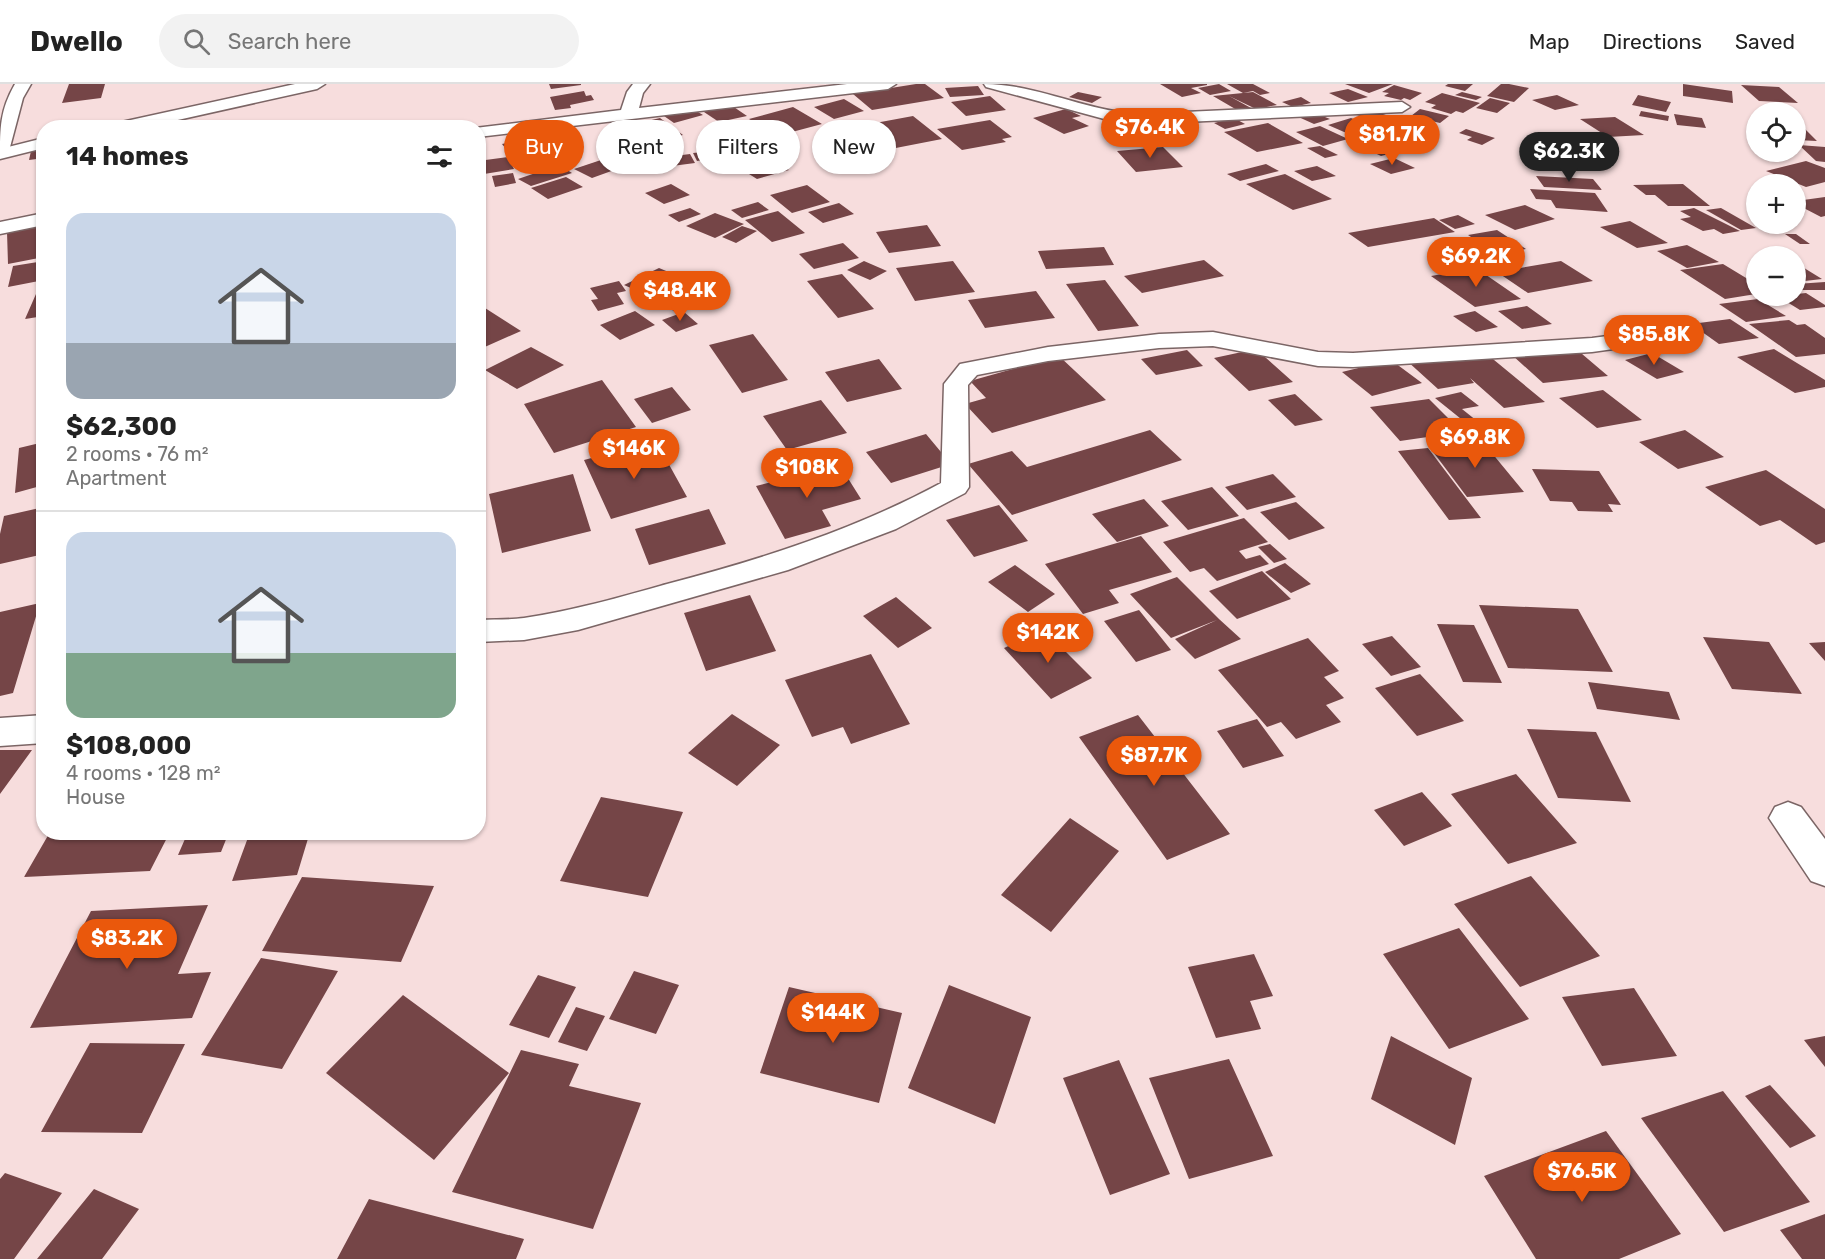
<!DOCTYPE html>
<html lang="en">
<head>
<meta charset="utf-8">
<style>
  :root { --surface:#fff; --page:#f2f2f2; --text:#222; --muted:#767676; --line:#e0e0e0; --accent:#ea580c }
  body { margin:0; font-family:Rubik,sans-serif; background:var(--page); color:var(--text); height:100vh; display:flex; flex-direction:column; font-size:22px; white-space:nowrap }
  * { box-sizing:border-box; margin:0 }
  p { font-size:20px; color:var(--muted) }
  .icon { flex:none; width:33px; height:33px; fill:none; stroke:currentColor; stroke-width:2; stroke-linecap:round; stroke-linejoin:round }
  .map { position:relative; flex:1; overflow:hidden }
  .details { position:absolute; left:36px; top:36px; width:450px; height:720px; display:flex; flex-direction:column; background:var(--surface); border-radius:24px; box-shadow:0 2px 4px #0004 }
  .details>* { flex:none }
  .top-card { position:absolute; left:504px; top:36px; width:570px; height:54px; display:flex; gap:12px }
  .tools { position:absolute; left:1746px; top:18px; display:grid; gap:12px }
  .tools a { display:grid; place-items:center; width:60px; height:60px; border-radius:50%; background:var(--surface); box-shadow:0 2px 4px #0004; font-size:30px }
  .price { position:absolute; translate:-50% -51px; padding:0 14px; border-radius:21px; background:var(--accent); color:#fff; font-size:20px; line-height:39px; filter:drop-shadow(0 2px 3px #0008) }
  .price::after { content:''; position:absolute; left:50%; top:36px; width:18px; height:14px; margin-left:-9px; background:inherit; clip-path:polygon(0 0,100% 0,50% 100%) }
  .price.current { background:#222; color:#fff }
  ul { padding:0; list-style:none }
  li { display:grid; align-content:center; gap:12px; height:318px; padding:0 30px }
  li+li { border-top:2px solid var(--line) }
  li span { display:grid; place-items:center; height:186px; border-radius:18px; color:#555 }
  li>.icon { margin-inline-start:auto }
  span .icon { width:108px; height:108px; fill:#fffc; stroke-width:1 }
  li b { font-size:26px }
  h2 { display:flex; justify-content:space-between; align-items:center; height:72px; padding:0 30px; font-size:26px }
  .tag { padding:0 21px; border-radius:27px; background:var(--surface); box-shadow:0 2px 4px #0004; font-size:21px; line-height:54px }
  .tag.current { background:var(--accent); color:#fff }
  header { display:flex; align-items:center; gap:36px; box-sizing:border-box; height:84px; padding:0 30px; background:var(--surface); border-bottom:2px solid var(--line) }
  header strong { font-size:28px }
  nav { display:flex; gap:33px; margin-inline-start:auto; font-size:21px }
  .search { width:420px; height:54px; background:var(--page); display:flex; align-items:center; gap:15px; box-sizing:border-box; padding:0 21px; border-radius:33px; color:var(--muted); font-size:22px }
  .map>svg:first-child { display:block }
  .building { fill:#754547 }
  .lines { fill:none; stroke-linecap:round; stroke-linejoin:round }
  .minor-casing { stroke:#7b6565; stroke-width:3 }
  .tertiary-casing { stroke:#7b6565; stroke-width:3 }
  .minor { fill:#fff; fill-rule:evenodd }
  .tertiary { fill:#fff; fill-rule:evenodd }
</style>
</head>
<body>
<header>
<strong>Dwello</strong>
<div class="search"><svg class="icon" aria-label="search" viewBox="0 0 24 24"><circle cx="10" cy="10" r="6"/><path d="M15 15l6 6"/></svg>Search here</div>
<nav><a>Map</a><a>Directions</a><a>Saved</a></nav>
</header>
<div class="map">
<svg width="1825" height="1175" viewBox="0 0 1825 1175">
  <rect width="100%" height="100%" fill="#f7dddd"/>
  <path class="building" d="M69 0H105L101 14 62 19Z
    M549 0H581V1L551 5Z
    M916 0H925L944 14 872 26 853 10Z
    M1160 0H1207V1L1191 4 1201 9 1182 13Z
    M1219 0 1231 7 1210 11 1198 4Z
    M1227 0H1253L1270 9 1260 11 1253 7 1243 9Z
    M1345 0H1393L1369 9Z
    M1448 0H1473L1465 7 1445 2Z
    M1501 0H1509L1529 4 1514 18 1487 12Z
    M1683 0 1732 7 1733 19 1683 12Z
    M1394 1 1422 9 1410 16 1404 14 1401 16 1384 12 1389 9 1382 8Z
    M1741 1 1779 3 1798 19 1759 17Z
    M978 2 984 11 950 13 945 4Z
    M1348 5 1368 13 1348 18 1329 9Z
    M584 7 586 12 591 11 594 16 570 21 571 24 555 26 550 13Z
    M1078 8 1102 13 1092 19 1069 13Z
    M1253 8 1277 21 1256 25 1229 12 1251 24 1237 26 1213 12Z
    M1462 8 1482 13 1476 16 1455 11Z
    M1442 9 1480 19 1463 29 1456 27 1451 30 1431 24 1436 21 1425 18Z
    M1557 11 1579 21 1555 26 1532 16Z
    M1638 11 1671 18 1666 28 1632 21Z
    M990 12 1006 26 966 32 951 18Z
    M1301 13 1311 19 1293 23 1282 18Z
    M1490 14 1510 19 1497 29 1476 24Z
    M844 15 864 27 834 35 814 23Z
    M728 19 747 32 719 38 701 26Z
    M793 23 822 40 777 52 749 35Z
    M693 25 703 31 674 39 664 32Z
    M1066 25 1081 32 1072 34 1089 42 1064 50 1033 34Z
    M1420 25 1449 32 1440 39 1411 32Z
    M1371 26 1392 33 1378 38 1357 31Z
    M1310 27 1330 35 1314 40 1294 31Z
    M1641 27 1669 32 1668 37 1639 32Z
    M1674 30 1702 34 1706 44 1677 41Z
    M913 32 942 55 870 69 843 45Z
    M1615 33 1644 51 1608 53 1580 35Z
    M660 34 683 51 657 57 635 40Z
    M1234 34 1245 40 1225 45 1214 39Z
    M1351 34 1376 44 1351 51 1328 41Z
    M990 36 1012 53 1002 55 1006 58 962 66 937 45Z
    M210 37 212 44H180V42Z
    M1268 39 1303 59 1257 68 1224 48Z
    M1320 42 1348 55 1323 62 1296 48Z
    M1796 44 1805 45 1817 57 1796 56Z
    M1466 45 1495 54 1482 61 1467 56 1472 53 1459 49Z
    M1395 46 1412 54 1391 60 1404 66 1381 72 1356 60 1379 54 1374 52Z
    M639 53 666 66 639 76 612 63Z
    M525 55 547 81 523 86 502 60Z
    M1416 55 1429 60 1414 65 1401 59Z
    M1799 61 1825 63V78L1816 77Z
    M1320 62 1338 71 1325 74 1307 64Z
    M1163 63 1183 83 1136 88 1117 67Z
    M44 66V74L29 76 31 67Z
    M712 67 717 74 697 77 693 69Z
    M690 70 695 79 672 82 667 73Z
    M871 72 884 84 859 89 847 77Z
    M508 73 514 85 478 91V77Z
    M610 73 628 81 592 94 574 85Z
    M1394 74 1415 84 1391 90 1370 80Z
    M773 76 789 86 757 95 741 85Z
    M1806 77 1825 84V98L1806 103 1766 87Z
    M1266 80 1279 87 1240 97 1227 90Z
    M559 81 572 89 531 102 518 95Z
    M1317 82 1336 92 1312 97 1294 87Z
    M513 89 516 99 495 103 492 92Z
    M1285 90 1332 115 1293 126 1246 100Z
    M1536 92 1593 95 1602 106 1544 103Z
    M566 93 583 103 548 115 531 104Z
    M671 100 690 111 664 120 645 109Z
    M1683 100 1710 122H1668L1655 111H1646L1633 101Z
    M807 101 830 118 792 129 770 111Z
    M1530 105 1595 109 1608 128 1556 124 1551 116 1536 115Z
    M1825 113V132L1821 133 1796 120V117Z
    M758 118 769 126 742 134 731 126Z
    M839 119 854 130 823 139 808 128Z
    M1525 121 1555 135 1515 146 1485 131Z
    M690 124 701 130 679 138 668 131Z
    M1694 124 1740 147 1723 150 1714 145 1703 147 1680 135 1691 133 1680 127Z
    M1721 124 1756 144 1741 146 1706 126Z
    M778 127 805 149 772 158 745 136Z
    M715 129 744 140 715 154 686 142Z
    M1458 131 1475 140 1455 145 1439 136Z
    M1434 134 1455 148 1368 163 1348 149Z
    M1630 137 1668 159 1637 164 1600 143Z
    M44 140V173L8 180 7 148Z
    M927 141 941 162 889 169 876 148Z
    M742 142 757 147 736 159 722 153Z
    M1497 146 1526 165 1497 170 1468 151Z
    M1785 150H1796L1810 160H1800Z
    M843 159 859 174 814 185 799 170Z
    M1687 161 1719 178 1687 184 1657 167Z
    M1104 163 1114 181 1046 185 1038 167Z
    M1204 176 1224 192 1142 209 1124 192Z
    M44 177V196L8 203 13 182Z
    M864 177 887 187 870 196 847 186Z
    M953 177 975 208 915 217 896 184Z
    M1561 177 1593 197 1528 209 1497 188Z
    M1796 179 1822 195 1796 198Z
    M1723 180 1756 200V210L1725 215 1680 186Z
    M659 184 683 194 649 212 624 201Z
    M1476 184 1521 215 1475 223 1431 192Z
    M842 190 874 225 838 234 807 197Z
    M715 195 729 205 706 213 692 203Z
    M1105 196 1139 242 1098 247 1066 200Z
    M619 197 626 207 617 209 624 220 598 227 591 216 598 215 590 204Z
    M1825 198V206H1796V200Z
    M685 207 701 220 676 229 660 216Z
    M1036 207 1055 234 985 244 968 216Z
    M44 209V232L25 235 36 210Z
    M1806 209 1825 221V223L1800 226 1777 212Z
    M1758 215 1786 232 1746 238 1719 220Z
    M1527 222 1552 240 1522 245 1498 227Z
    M485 224 521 247 478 266V227Z
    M635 227 655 241 620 256 600 241Z
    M1475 227 1498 243 1476 248 1453 232Z
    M684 228 698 240 676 248 662 236Z
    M1730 235 1759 254 1719 260 1691 240Z
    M1789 236 1797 241 1805 240 1825 254V270L1796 273 1749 240Z
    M753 250 788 296 742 309 709 261Z
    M531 263 564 281 517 305 485 286Z
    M1575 264 1608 292 1543 299 1512 271Z
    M1256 265 1293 298 1249 307 1214 274Z
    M1774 265 1825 296V303L1795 309 1737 273Z
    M1187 266 1203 282 1156 291 1141 275Z
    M1652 269 1684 288 1657 295 1625 276Z
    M1441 271 1448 277 1488 271 1545 318 1504 324 1470 294 1474 299 1438 305 1406 276Z
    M1059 272 1106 316 992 349 965 320 986 314 970 297Z
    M879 275 902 305 847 318 825 288Z
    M1391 276 1422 299 1372 312 1342 288Z
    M602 296 636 343 554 369 524 320Z
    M672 303 691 326 652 339 634 315Z
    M1603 306 1642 336 1597 344 1559 314Z
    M1461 308 1479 322 1462 325 1492 349 1481 351 1435 314Z
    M1295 310 1323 336 1295 342 1268 316Z
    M1429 315 1462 348 1400 357 1370 323Z
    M821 316 847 349 787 366 763 332Z
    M1150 346 1182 376 1012 431 968 380 1012 367 1027 383Z
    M1685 346 1724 373 1678 385 1639 358Z
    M926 350 951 380 891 399 866 368Z
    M656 357 687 413 611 435 584 376Z
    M1482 357 1524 408 1467 413 1428 361Z
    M44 358V401L15 409 19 364Z
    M1428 364 1481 434 1449 436 1398 367Z
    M839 380 861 415 822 426 831 442 785 455 756 402Z
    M1532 385 1599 387 1621 421 1608 420 1613 428 1578 427 1572 418 1550 417Z
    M1766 386 1825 425V458L1816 461 1780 436 1760 442 1705 403Z
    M573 390 591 447 502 469 489 410Z
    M1273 390 1296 413 1247 426 1225 403Z
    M1212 403 1239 432 1188 446 1161 417Z
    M1144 415 1169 442 1117 458 1092 430Z
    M1296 418 1325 444 1289 456 1260 428Z
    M999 421 1028 457 974 473 946 436Z
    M44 423V470L0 480V450L4 432Z
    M709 425 726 460 649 481 635 445Z
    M1244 434 1268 458 1239 467 1246 475 1260 471 1269 480 1217 497 1204 484 1190 488 1163 458Z
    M1141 452 1172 488 1109 506 1119 519 1083 530 1045 480Z
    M1270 460 1287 475 1274 479 1258 463Z
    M1285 479 1311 500 1291 509 1265 488Z
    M1015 481 1055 510 1028 528 988 498Z
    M1262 487 1291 515 1237 535 1209 507Z
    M1177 493 1219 535 1241 555 1195 575 1175 555 1217 536 1171 554 1130 510Z
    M750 511 776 567 706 587 684 529Z
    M896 513 932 544 898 564 863 532Z
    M40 519 13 609 0 612V528Z
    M1479 521 1578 525 1613 588 1508 584Z
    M1139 526 1171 566 1136 578 1104 537Z
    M1437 540 1474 541 1502 599 1463 598Z
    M1044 546 1092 594 1051 615 1004 564Z
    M1392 552 1421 583 1391 592 1362 560Z
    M1703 553 1769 558 1802 610 1732 605Z
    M1308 554 1339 587 1324 593 1344 614 1326 621 1341 638 1296 655 1281 638 1267 643 1218 586Z
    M1825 558V577L1809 559Z
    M871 570 910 640 851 660 843 643 812 653 785 596Z
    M1420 590 1464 637 1417 652 1375 604Z
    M1588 598 1669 608 1680 636 1597 625Z
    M732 630 780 661 737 702 688 669Z
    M1138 631 1230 750 1167 776 1079 653Z
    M1257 635 1284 672 1243 684 1217 647Z
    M1527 645 1596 648 1631 718 1558 714Z
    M0 666H32L0 710Z
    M1516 690 1577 759 1508 780 1451 710Z
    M1422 708 1452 742 1404 762 1374 726Z
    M601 713 683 728 648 813 560 797Z
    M1070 734 1119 767 1051 848 1001 811Z
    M50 748H170L150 787 24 793Z
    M188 748H229L221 768 178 771Z
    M250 748H310L297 791 232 797Z
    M1531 792 1600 872 1520 903 1454 820Z
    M302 793 434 802 401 878 262 867Z
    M208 821 178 890 211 888 192 934 30 944 91 827Z
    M1459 844 1529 935 1449 965 1383 870Z
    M1254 870 1273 912 1250 917 1261 945 1216 954 1188 883Z
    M261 874 338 887 282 985 201 971Z
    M634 887 679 901 656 950 609 935Z
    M538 891 576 903 549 954 509 941Z
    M949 901 1031 933 995 1040 908 1004Z
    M789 903 902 929 879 1019 760 989Z
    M1634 904 1677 972 1602 982 1562 913Z
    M403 911 509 989 434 1076 326 989Z
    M576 923 605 932 587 967 558 958Z
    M1391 952 1472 994 1455 1061 1371 1015Z
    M1825 952V983L1804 956Z
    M90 959 185 960 142 1049 41 1048Z
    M521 966 579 980 569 1002 641 1019 593 1145 452 1108Z
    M1229 975 1273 1072 1189 1095 1149 994Z
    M1119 976 1170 1090 1110 1111 1063 994Z
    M1770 1001 1816 1052 1790 1064 1745 1012Z
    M1723 1007 1810 1118 1724 1148 1641 1034Z
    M1606 1047 1681 1150 1619 1175H1536L1484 1092Z
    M5 1089 62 1109 14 1175H0V1095Z
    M94 1105 139 1125 102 1175H37Z
    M369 1115 524 1155 516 1175H337Z
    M1825 1130V1175H1802L1780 1146Z"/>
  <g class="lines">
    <g class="minor-casing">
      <path id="minor" d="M295 0H325L317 5 142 44H109L117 39Z
        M633 0H650L643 9 639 24 847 0H896L888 5 478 53V44H475L621 26 627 8Z
        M984 0C1038 0 1087 28 1141 30L1402 18 1410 23 1402 28 1141 40 1119 39 986 3Z
        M44 54V64L0 75V65Z
        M44 129V141L0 150V138Z
        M1670 244 1678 246 1682 251 1678 256 1592 268 1353 283 1318 282 1213 262 1159 264 1048 277 977 291 968 301 969 403 965 409 896 445 788 486 578 546 524 556 478 558V536C494 535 509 536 524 534 573 527 620 513 667 500 762 475 854 446 941 399L944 300 960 280 1048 263 1159 250 1213 248 1318 268 1353 269 1592 254Z
        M44 631V659L0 662V634Z
        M1788 718 1801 723 1825 755V802L1811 797 1769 734 1775 723Z"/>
    </g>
    <g class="tertiary-casing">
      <path id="tertiary" d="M15 0H31L23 14 9 67 6 71 0 72C0 44 0 26 15 0Z"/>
    </g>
    <use href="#minor" class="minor"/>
    <use href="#tertiary" class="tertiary"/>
  </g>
</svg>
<div class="tools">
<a><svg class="icon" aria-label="locate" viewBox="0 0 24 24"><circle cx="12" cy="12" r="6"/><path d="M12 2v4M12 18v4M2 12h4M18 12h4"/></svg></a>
<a>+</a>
<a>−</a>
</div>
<b class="price" style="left:1150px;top:75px">$76.4K</b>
<b class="price" style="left:1392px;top:82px">$81.7K</b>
<b class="price current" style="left:1569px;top:99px">$62.3K</b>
<b class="price" style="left:1476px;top:204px">$69.2K</b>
<b class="price" style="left:680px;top:238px">$48.4K</b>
<b class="price" style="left:1654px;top:282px">$85.8K</b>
<b class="price" style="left:1475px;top:385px">$69.8K</b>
<b class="price" style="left:634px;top:396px">$146K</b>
<b class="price" style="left:807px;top:415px">$108K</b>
<b class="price" style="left:1048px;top:580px">$142K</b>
<b class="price" style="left:1154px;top:703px">$87.7K</b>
<b class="price" style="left:127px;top:886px">$83.2K</b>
<b class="price" style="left:833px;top:960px">$144K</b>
<b class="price" style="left:1582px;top:1119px">$76.5K</b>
<div class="top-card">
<a class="tag current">Buy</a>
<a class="tag">Rent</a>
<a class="tag">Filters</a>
<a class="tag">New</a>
</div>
<section class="details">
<h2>14 homes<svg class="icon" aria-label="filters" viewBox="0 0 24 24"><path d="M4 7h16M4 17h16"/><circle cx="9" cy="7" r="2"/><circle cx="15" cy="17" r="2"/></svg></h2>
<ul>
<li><span style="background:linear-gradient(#c9d6e8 70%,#9aa5b1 0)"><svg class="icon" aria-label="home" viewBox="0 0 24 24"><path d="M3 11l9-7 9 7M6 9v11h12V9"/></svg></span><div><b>$62,300</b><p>2 rooms · 76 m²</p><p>Apartment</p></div></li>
<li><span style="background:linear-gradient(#c9d6e8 65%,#7fa58c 0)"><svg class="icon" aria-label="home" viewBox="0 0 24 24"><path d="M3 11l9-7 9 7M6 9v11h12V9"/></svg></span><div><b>$108,000</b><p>4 rooms · 128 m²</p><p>House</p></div></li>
</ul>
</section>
</div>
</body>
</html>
